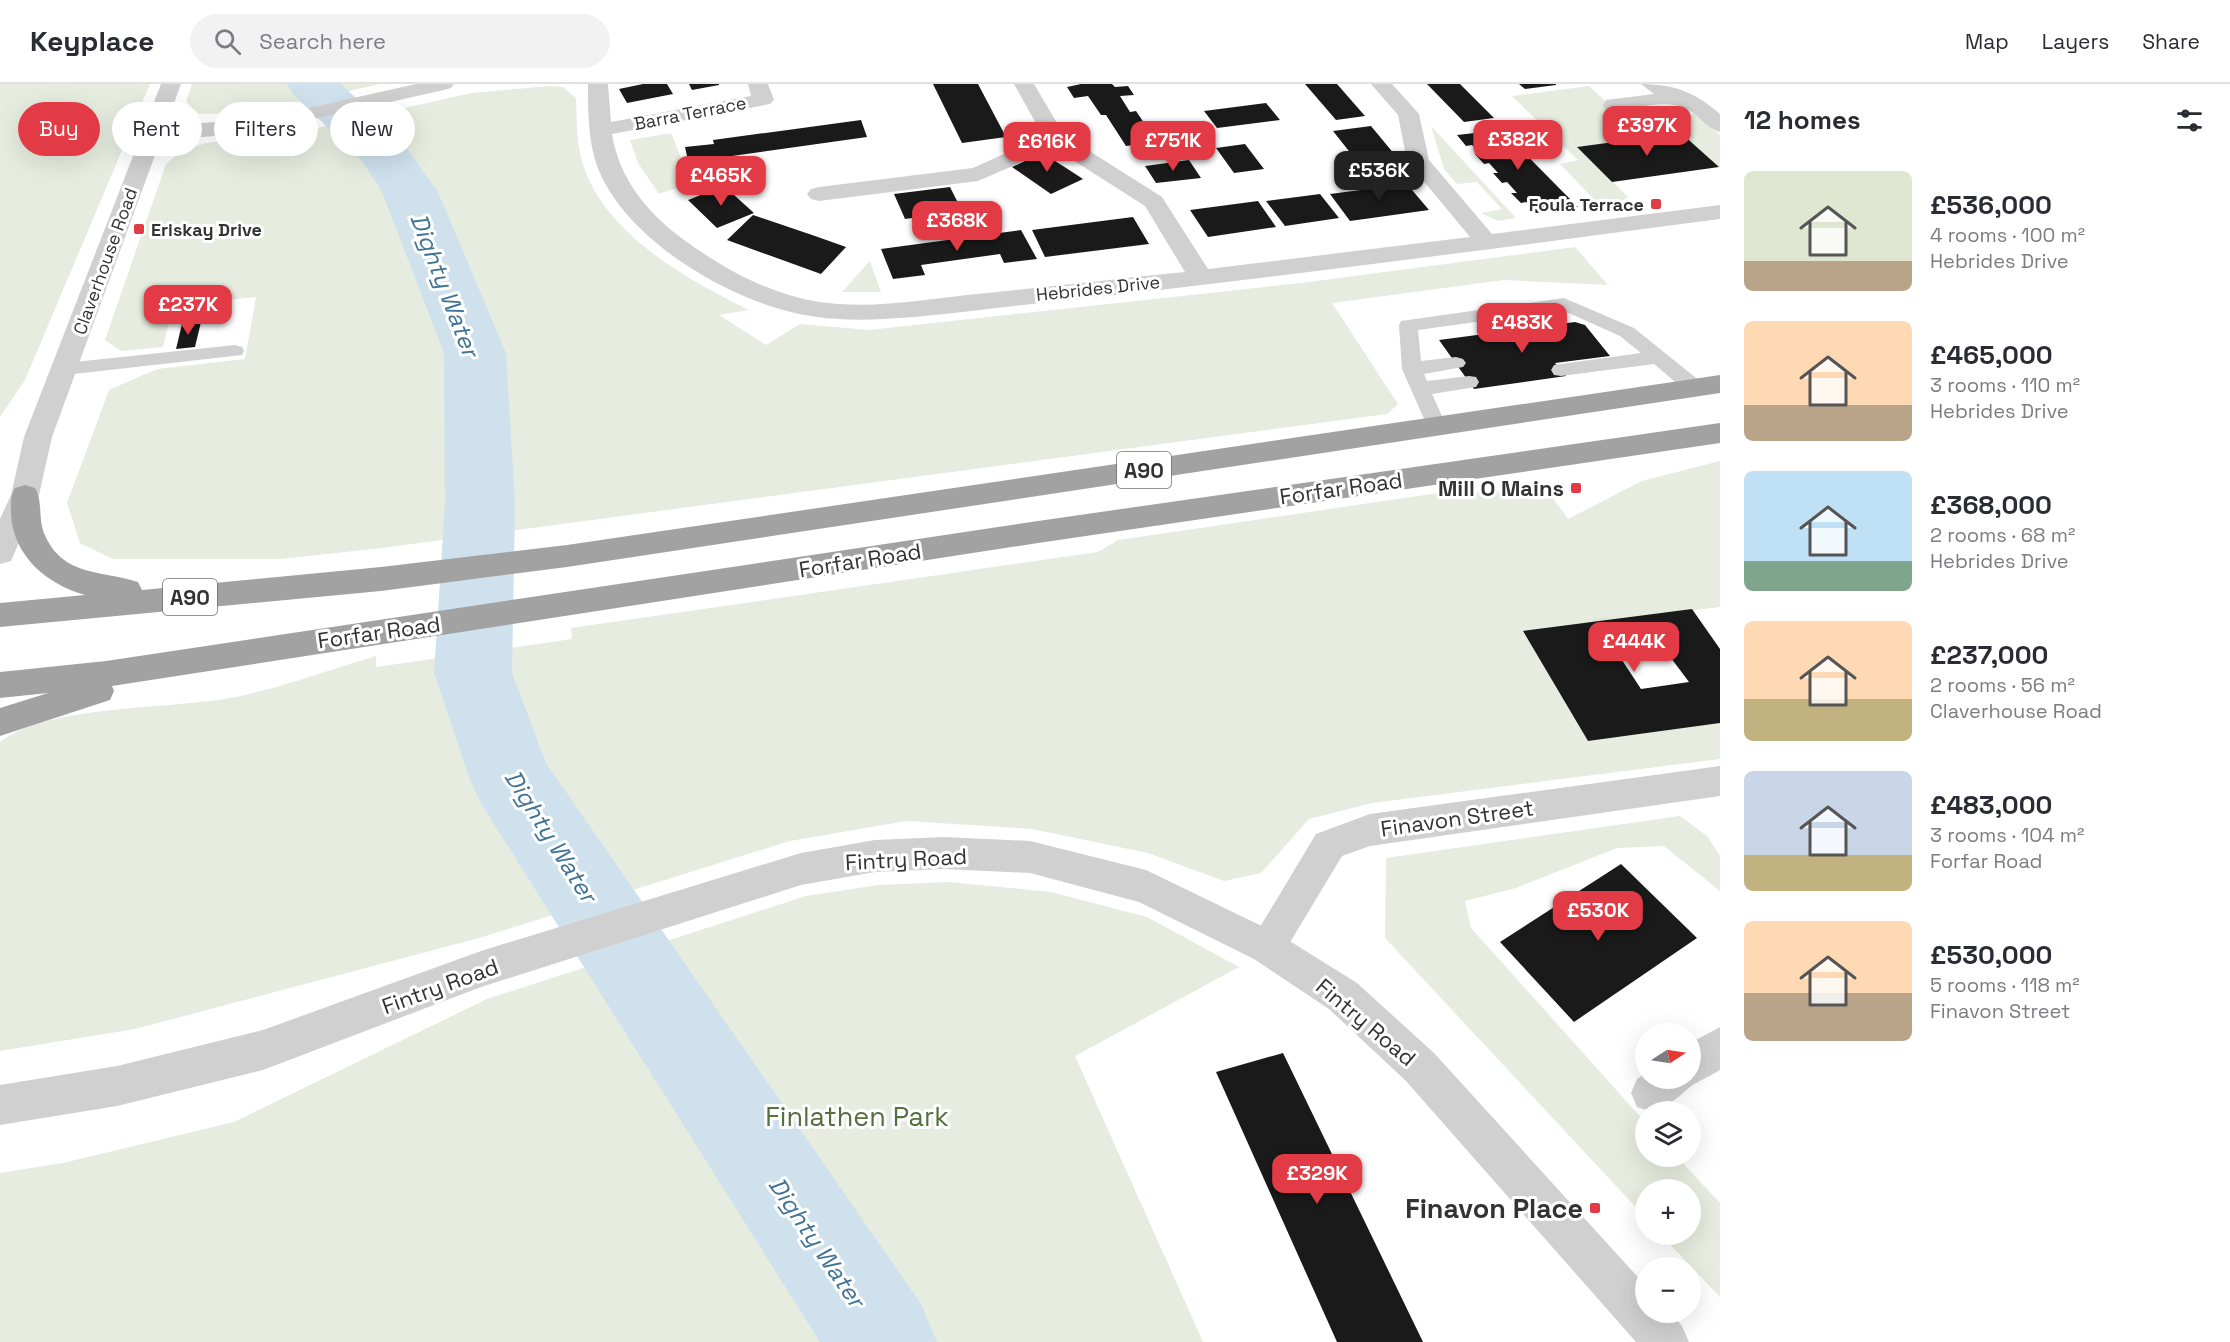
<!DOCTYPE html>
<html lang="en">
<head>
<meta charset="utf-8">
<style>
  :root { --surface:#fff; --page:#f2f2f3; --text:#2b2b33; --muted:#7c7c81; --line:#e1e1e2; --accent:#e33b46 }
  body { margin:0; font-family:"Space Grotesk",sans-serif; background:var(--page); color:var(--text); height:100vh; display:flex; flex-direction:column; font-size:22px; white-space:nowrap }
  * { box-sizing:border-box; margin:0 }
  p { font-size:20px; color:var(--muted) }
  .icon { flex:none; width:33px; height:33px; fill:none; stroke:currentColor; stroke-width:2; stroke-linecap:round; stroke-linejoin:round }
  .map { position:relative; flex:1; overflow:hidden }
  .side { display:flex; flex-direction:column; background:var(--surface); width:510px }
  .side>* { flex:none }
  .hud { position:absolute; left:18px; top:18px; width:570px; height:54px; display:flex; gap:12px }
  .needle { width:39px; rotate:78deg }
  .controls { position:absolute; left:1635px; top:939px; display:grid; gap:12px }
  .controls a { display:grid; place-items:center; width:66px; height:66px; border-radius:50%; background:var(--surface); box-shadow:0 6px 24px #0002; font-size:30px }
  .price { position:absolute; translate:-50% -51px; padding:0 14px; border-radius:12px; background:var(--accent); color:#fff; font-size:20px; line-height:39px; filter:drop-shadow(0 2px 3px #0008) }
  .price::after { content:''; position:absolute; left:50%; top:36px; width:18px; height:14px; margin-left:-9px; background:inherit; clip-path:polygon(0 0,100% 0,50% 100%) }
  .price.active { background:#222; color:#fff }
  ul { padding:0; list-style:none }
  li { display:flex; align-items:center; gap:18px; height:150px; padding:0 24px }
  li span { display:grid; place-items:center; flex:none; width:168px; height:120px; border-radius:9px; color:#555 }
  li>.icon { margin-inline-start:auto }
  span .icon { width:72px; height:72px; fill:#fffc; stroke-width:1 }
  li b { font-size:26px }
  h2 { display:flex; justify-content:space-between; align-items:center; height:72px; padding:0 24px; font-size:26px }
  .tag { padding:0 21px; border-radius:27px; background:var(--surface); box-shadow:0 6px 24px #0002; font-size:21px; line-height:54px }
  .tag.active { background:var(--accent); color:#fff }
  header { display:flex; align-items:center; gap:36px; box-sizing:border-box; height:84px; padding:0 30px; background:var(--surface); border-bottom:2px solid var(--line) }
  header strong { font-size:28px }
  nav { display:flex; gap:33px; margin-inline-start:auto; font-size:21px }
  .search { width:420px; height:54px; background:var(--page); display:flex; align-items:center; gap:15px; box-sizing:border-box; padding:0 21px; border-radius:33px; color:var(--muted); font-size:22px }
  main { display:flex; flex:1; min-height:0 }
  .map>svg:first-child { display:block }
  .green { fill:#e6ecdf }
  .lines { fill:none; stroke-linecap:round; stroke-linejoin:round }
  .river { fill:#cfe1ed; fill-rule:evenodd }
  .building { fill:#1a1a1a; fill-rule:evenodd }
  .service { fill:#d0d0d0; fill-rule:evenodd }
  .minor { fill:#d0d0d0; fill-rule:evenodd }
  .tertiary { fill:#d0d0d0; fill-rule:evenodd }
  .trunk { fill:#a2a2a2; fill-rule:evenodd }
  .poi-dot { fill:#e33b46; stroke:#fff; stroke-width:2 }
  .labels { text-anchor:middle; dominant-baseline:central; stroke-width:6; stroke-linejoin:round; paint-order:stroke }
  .far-street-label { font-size:18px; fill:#333; stroke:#fff }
  .far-poi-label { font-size:18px; font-weight:bold; fill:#333; stroke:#fff; text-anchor:end }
  .shield { fill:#fff; stroke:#707070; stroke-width:1.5 }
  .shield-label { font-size:21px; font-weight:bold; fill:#333 }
  .street-label { font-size:22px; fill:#333; stroke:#fff }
  .poi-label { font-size:22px; font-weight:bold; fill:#333; stroke:#fff; text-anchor:end }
  .water-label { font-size:24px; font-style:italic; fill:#407395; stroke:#fff }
  .near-park-label { font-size:27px; fill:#556f40; stroke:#fff }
  .near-poi-label { font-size:27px; font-weight:bold; fill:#333; stroke:#fff; text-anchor:end }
</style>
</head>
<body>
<header>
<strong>Keyplace</strong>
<div class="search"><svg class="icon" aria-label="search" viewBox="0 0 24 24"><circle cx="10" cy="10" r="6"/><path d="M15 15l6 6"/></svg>Search here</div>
<nav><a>Map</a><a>Layers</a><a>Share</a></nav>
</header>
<main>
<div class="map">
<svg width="1720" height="1258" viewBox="0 0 1720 1258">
  <rect width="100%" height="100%" fill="#fff"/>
  <path class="green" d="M0 0H150L25 296 0 333Z
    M192 0H380C320 13 260 30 199 30L186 18Z
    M548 2 563 3 576 14C577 32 576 52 580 69 596 145 685 195 749 226L719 231 766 261 800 240 869 246 1301 199 1575 163 1608 201 1504 196 1332 219 1398 320 1387 330 382 464 281 475H113L80 459 67 419 109 306 157 285 245 275 256 213 173 222 163 263 121 267 105 256 166 80 182 67 206 59 290 50 471 9Z
    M1589 2 1629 39 1695 30 1720 51V84L1681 49 1578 63 1628 113 1606 128 1560 80 1578 76 1512 12Z
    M1431 42 1516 134 1498 137 1481 129 1502 125 1477 98 1457 100 1444 85Z
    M671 49 691 99 659 110 638 79 630 56Z
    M870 177 881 208H842Z
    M1720 377V523L1523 547 1588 657 1720 639V675L1372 719 1309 735 1261 789 1224 797 1148 769 1032 745 906 737 790 757 479 854 135 945 0 967V658C54 618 177 627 245 611 289 601 332 585 376 572V583L572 555 571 544 1098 468 1118 456 1445 408 1548 407 1568 435 1642 397Z
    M1680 732 1707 752 1720 772V807L1664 762 1617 764 1516 804 1465 817 1471 844 1645 1038 1646 1072 1677 1073 1720 1119V1213L1661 1151 1690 1150V1106H1646L1645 1133 1385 854 1386 774Z
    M948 798 1051 808 1147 833 1239 883 1075 972 1203 1258H0V1089L63 1079 234 1038 487 915 806 812 879 801Z"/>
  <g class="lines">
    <path class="river" d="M287 0H341L401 56 438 108 506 269 515 420 512 589 546 679 921 1220 937 1258H820L482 721 470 696 434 589 445 420 444 269 382 108 362 77 294 11Z"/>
  </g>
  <path class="building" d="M643 0H667L673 10 627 19 619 5Z
    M689 0H719V1L692 6Z
    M933 0H978L1006 53 962 59Z
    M1081 0H1112L1115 3 1128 2 1134 11 1120 12 1130 28 1136 27 1157 58 1126 62 1106 31H1101L1088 12 1074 14 1067 3Z
    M1305 0H1337L1365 32 1336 36Z
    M1427 0H1460L1494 34 1464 38Z
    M1519 0H1556V1L1525 5Z
    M1266 19 1280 36 1217 44 1204 27Z
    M861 36 867 53 718 74V77L689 81 685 63 714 60 713 56Z
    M1371 42 1395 71 1356 76 1333 47Z
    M1502 46 1558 103 1578 123 1536 129 1526 118 1521 119 1511 109H1517L1507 98 1502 99 1493 89H1498L1489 79 1484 80 1475 70 1480 69 1472 61 1466 62 1457 51Z
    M1681 49 1719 83 1612 98 1577 63Z
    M1245 60 1264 85 1234 89 1216 64Z
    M1042 69 1063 82 1083 95 1051 110 1012 83Z
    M1189 76 1201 94 1156 99 1145 82Z
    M1407 100 1429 126 1350 137 1330 110Z
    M724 102 754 129 717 144 688 116Z
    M950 103 962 127 905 135 894 110Z
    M1320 110 1339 134 1285 142 1266 117Z
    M1258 117 1276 143 1208 153 1190 126Z
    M753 131 815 152 846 163 821 190 727 156Z
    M1133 133 1149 160 1045 173 1032 146Z
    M1021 146 1037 175 1004 179 1000 170 921 181 925 191 893 195 881 165Z
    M201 238 195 263 176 265 182 240Z
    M1575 238 1585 241 1610 272 1555 279 1566 292 1474 305 1439 256Z
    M1692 525 1720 565V639L1588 657 1523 547ZM1668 570 1689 598 1641 605 1622 576Z
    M1621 780 1697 854 1574 938 1500 858Z
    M1283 969 1362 1132 1423 1258H1337L1216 988Z"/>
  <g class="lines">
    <path class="service" d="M1564 214 1634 244 1701 298 1704 303 1701 308H1687L1654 280 1561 292 1554 291 1551 286 1554 281 1561 280 1641 269 1620 252 1562 226 1418 246 1421 277 1456 273 1463 275 1466 279 1463 283 1424 290 1427 297 1469 292 1476 293 1479 298 1476 303 1432 310 1446 341 1443 346H1429L1402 285 1399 241 1401 237Z
      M235 261 242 263 244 267 242 271 65 291 58 289 55 285 58 281 65 279Z"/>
    <path class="minor" d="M416 0H454L451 4 444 6 282 42 228 51 152 57 144 55 141 50 144 45 152 43 228 37 282 30Z
      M588 0H608L611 38 751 12 748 0H768L774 16 770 20 612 50C619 94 646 127 680 153 715 179 754 202 796 213 854 229 919 216 977 210 1046 203 1115 195 1185 188L1145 122 1054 64 978 97 819 117 811 115 807 110 811 105 819 103 973 84 1043 52 1014 0H1034L1064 51 1162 113 1208 185 1470 153 1407 77 1398 31 1371 0H1392L1419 30 1429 76 1492 150 1720 121V135C1507 163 1294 191 1081 215 1039 219 996 224 954 229 902 234 847 241 795 229 724 213 624 154 597 82 588 55 588 28 588 0Z
      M1641 0C1673 0 1695 8 1720 30V48C1707 44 1700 33 1689 26 1669 14 1637 24 1614 27L1606 26 1603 21 1606 16 1654 10Z
      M1720 682V712L1370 762 1342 772 1280 875 1267 881 1254 875 1248 863 1316 750 1370 730Z
      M1720 943V986C1711 992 1698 997 1690 1003 1674 1016 1661 1033 1637 1023L1631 1009 1637 995 1646 989V994H1690V959Z"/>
    <path class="tertiary" d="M161 0H181L52 353 39 411 11 477 0 480V435L11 411 24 353Z
      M944 753 1030 757 1146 786 1280 851 1357 899 1434 969 1646 1202V1228H1670L1682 1242 1689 1258H1636L1406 997 1329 925 1254 875 1139 818 1030 789 944 785 875 788 801 801 481 903 263 986 117 1022 0 1041V1001L117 982 263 946 481 867 801 769 875 756Z"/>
    <path class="trunk" d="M1720 291V309L567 483 381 507 0 543V519L85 511C47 500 14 473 11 431 11 420 10 412 15 404L25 401 35 404C43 417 38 434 44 449 62 493 101 486 138 498L142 506 381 483 567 461Z
      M1720 339V359L1038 459 112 602 114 607 110 616 0 652V624L48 609 0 614V588L106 577 1038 437Z"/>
  </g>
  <g class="poi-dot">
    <rect x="1650" y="114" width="12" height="12" rx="3"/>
    <rect x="133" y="139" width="12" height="12" rx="3"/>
    <rect x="1570" y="398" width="12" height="12" rx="3"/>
    <rect x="1589" y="1118" width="12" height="12" rx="3"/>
  </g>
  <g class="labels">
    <g class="far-street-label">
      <text transform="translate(690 29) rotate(-11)">Barra Terrace</text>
      <text transform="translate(105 177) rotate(-70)">Claverhouse Road</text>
      <text transform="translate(1098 204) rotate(-6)">Hebrides Drive</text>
    </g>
    <g class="far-poi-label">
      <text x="1644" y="120">Foula Terrace</text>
      <text x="151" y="145" text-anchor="start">Eriskay Drive</text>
    </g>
    <g class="shield">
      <rect x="1117" y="368" width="54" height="36" rx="4.5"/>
      <rect x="163" y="495" width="54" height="36" rx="4.5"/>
    </g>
    <g class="shield-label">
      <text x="1144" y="386">A90</text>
      <text x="190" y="513">A90</text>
    </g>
    <g class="street-label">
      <text transform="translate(1341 404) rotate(-8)">Forfar Road</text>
      <text transform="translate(860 476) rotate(-9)">Forfar Road</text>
      <text transform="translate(379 548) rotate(-8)">Forfar Road</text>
      <text transform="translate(1457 734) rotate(-8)">Finavon Street</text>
      <text transform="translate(906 775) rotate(-3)">Fintry Road</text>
      <text transform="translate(440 902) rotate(-20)">Fintry Road</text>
      <text transform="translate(1366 938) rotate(40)">Fintry Road</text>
    </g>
    <g class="poi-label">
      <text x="1564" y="404">Mill O Mains</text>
    </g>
    <g class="water-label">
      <text transform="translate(445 201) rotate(69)">Dighty Water</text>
      <text transform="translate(551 752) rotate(58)">Dighty Water</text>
      <text transform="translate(817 1158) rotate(56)">Dighty Water</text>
    </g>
    <g class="near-park-label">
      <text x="857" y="1032">Finlathen Park</text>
    </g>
    <g class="near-poi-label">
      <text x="1583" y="1124">Finavon Place</text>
    </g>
  </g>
</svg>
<div class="controls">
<a><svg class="needle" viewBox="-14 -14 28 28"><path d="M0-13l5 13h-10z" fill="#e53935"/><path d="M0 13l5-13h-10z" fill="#7c7c81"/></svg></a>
<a><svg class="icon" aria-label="layers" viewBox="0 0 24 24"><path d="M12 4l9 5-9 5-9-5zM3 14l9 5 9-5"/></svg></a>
<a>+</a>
<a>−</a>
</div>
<b class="price" style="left:1647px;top:73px">£397K</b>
<b class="price" style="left:1518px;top:87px">£382K</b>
<b class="price" style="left:1173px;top:88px">£751K</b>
<b class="price" style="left:1047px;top:89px">£616K</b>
<b class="price active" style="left:1379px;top:118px">£536K</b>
<b class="price" style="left:721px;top:123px">£465K</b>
<b class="price" style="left:957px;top:168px">£368K</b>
<b class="price" style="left:188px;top:252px">£237K</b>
<b class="price" style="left:1522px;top:270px">£483K</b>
<b class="price" style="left:1634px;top:589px">£444K</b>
<b class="price" style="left:1598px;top:858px">£530K</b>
<b class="price" style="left:1317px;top:1121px">£329K</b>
<div class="hud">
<a class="tag active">Buy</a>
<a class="tag">Rent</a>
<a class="tag">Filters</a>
<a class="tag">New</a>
</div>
</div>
<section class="side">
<h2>12 homes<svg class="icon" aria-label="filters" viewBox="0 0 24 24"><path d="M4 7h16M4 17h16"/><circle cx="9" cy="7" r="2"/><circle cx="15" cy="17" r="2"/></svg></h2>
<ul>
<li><span style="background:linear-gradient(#dfe7d0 75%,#b9a48a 0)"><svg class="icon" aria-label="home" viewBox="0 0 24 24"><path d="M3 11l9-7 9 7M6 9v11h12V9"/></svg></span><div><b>£536,000</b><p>4 rooms · 100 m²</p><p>Hebrides Drive</p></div></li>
<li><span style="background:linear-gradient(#ffd9b3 70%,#b9a48a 0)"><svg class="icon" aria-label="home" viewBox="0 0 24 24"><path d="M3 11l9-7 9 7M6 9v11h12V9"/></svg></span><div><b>£465,000</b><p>3 rooms · 110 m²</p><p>Hebrides Drive</p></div></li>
<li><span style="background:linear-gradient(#bfe0f5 75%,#7fa58c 0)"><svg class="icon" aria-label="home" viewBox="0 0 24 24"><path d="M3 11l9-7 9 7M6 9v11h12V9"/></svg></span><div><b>£368,000</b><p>2 rooms · 68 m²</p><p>Hebrides Drive</p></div></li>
<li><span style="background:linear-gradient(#ffd9b3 65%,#c2b280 0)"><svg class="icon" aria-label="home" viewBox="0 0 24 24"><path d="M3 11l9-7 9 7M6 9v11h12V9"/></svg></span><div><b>£237,000</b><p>2 rooms · 56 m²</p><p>Claverhouse Road</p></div></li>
<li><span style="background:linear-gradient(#c9d6e8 70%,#c2b280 0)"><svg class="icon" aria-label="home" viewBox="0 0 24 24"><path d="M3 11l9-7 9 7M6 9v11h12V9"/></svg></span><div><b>£483,000</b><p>3 rooms · 104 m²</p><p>Forfar Road</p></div></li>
<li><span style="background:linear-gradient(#ffd9b3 60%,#b9a48a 0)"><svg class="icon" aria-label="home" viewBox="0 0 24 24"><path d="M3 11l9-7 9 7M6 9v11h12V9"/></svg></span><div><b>£530,000</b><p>5 rooms · 118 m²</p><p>Finavon Street</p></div></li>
</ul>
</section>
</main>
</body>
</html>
